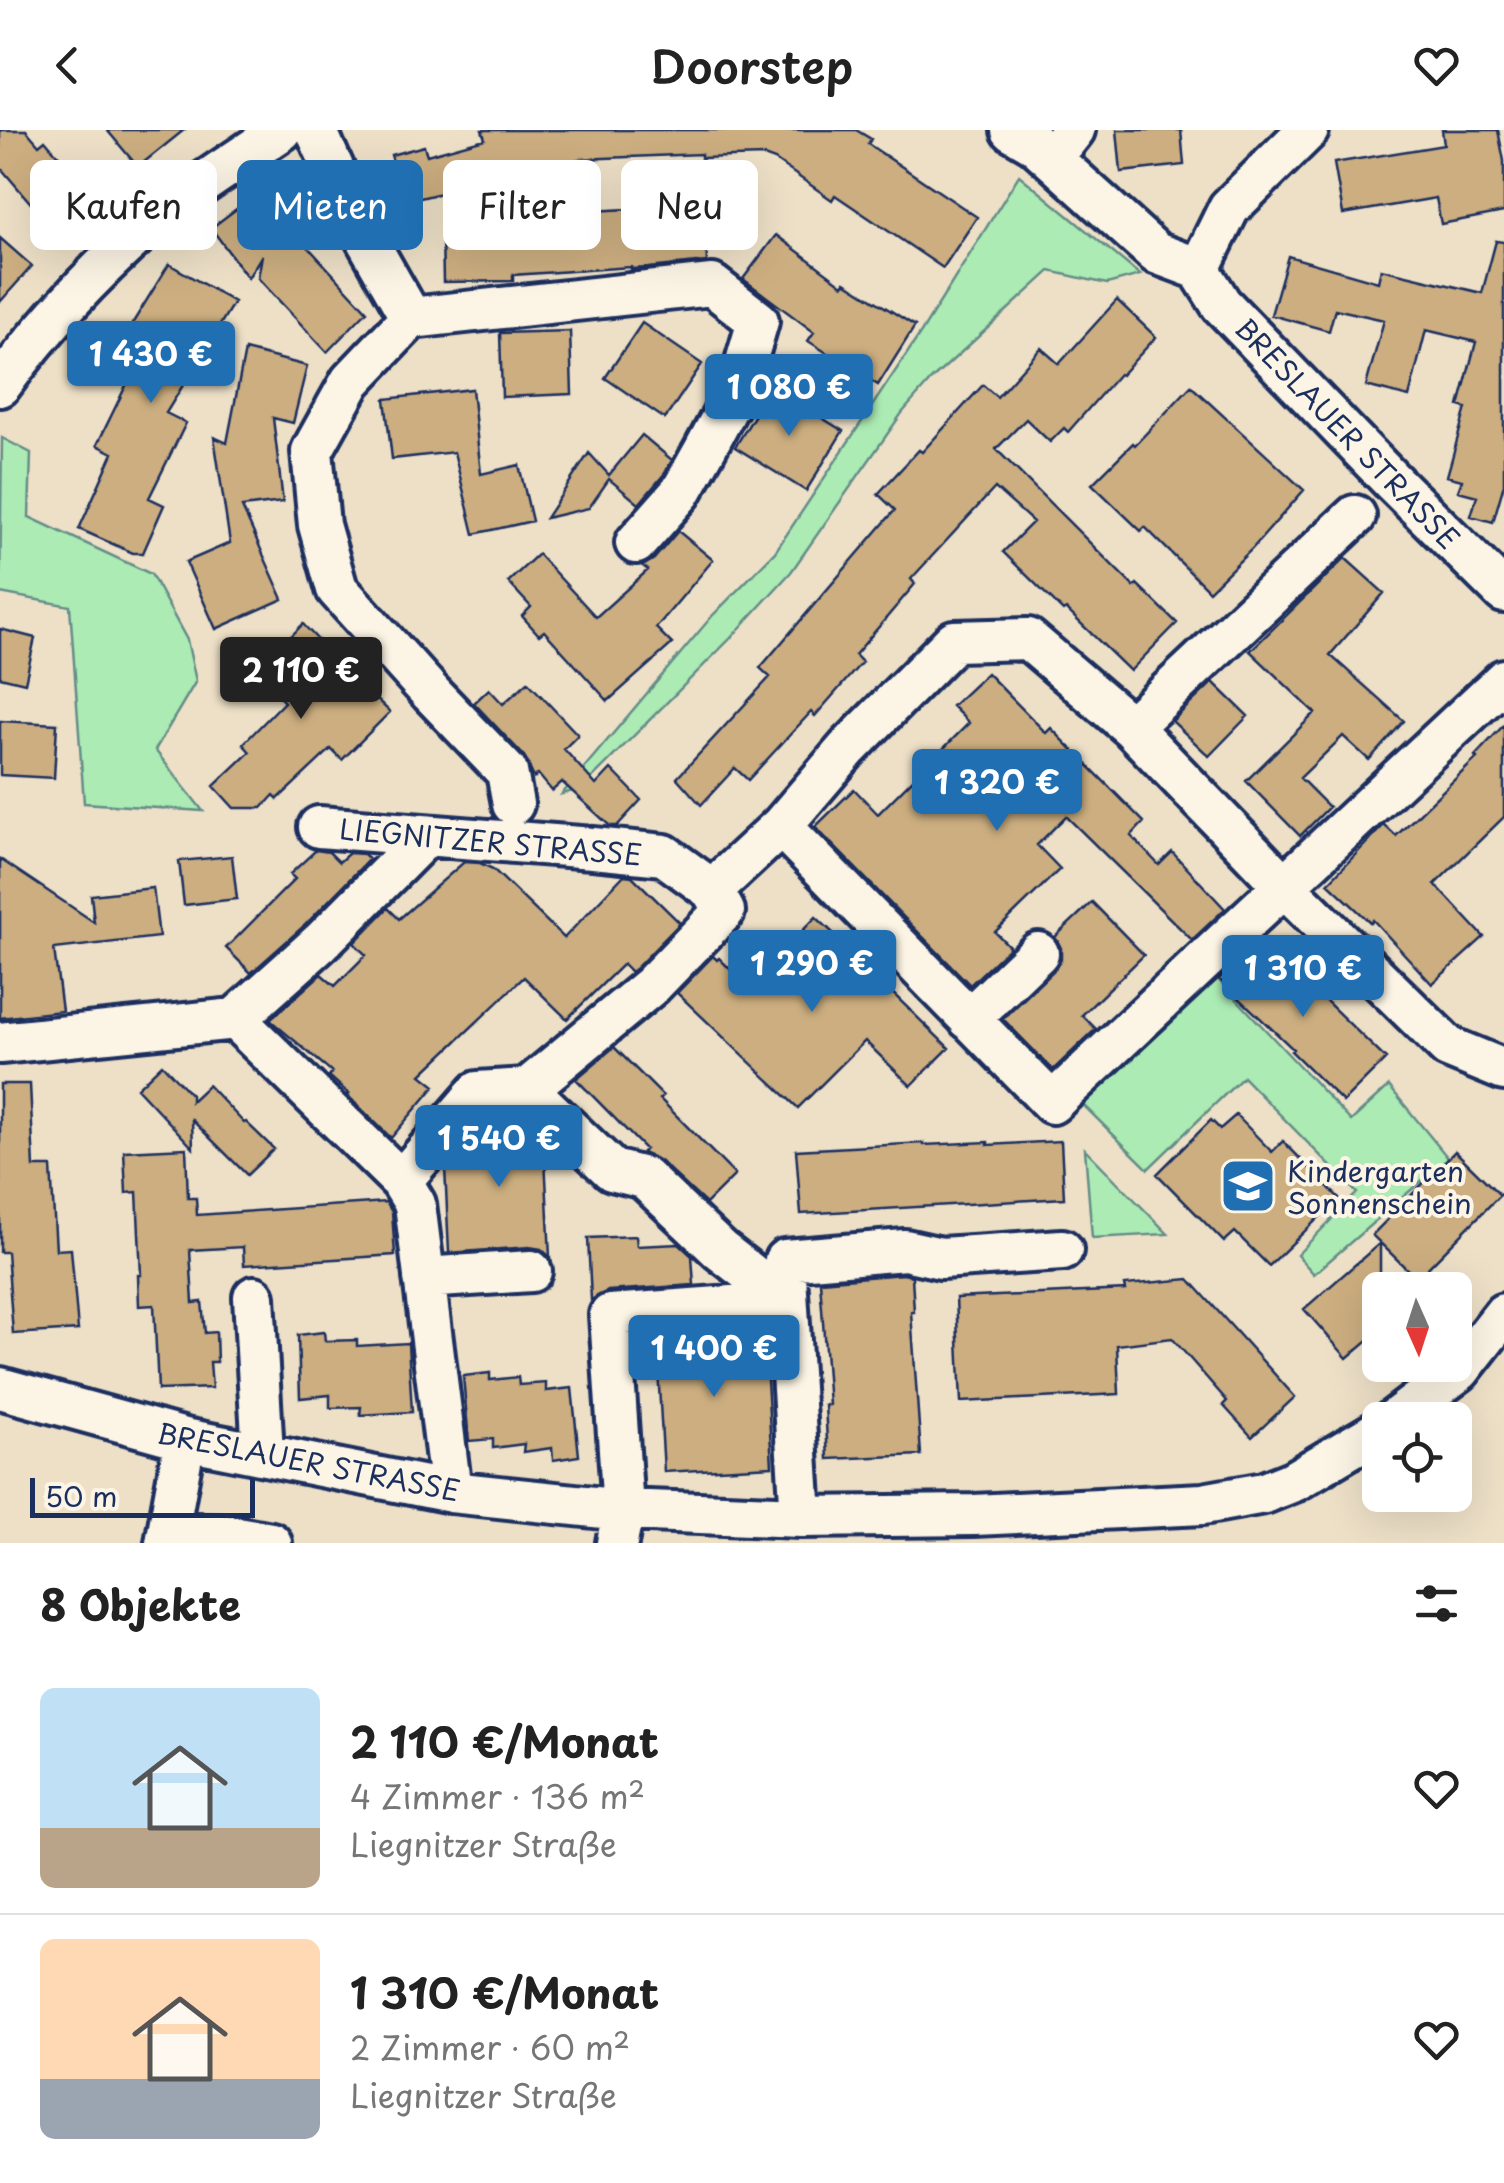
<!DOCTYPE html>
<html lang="de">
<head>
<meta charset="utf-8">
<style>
  :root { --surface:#fff; --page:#f2f2f2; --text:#222; --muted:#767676; --line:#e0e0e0; --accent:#1f6fb2 }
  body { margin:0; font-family:"Playpen Sans",sans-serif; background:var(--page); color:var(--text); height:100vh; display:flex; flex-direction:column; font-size:38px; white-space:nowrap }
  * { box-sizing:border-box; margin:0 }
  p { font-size:32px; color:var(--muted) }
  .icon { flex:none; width:55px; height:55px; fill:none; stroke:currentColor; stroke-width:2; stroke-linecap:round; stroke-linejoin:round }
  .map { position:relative; height:1413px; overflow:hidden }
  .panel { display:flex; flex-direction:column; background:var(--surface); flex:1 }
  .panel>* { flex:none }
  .top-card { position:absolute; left:30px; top:30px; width:1000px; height:90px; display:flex; gap:20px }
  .needle { width:65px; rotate:177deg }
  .buttons { position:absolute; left:1362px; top:1142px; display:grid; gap:20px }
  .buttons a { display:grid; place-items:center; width:110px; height:110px; border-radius:15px; background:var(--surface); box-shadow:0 10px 40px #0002; font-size:50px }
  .scale { position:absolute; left:30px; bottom:25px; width:225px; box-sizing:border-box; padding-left:10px; border:5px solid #1b2f5e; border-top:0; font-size:28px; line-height:35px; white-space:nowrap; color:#1b2f5e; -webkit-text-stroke:8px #fcf5e5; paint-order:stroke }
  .price { position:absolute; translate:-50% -85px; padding:0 22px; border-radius:10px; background:var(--accent); color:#fff; font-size:32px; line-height:65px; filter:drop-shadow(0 2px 5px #0008) }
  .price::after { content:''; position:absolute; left:50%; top:60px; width:30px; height:22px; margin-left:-15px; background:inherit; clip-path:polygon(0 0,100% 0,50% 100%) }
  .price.current { background:#222; color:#fff }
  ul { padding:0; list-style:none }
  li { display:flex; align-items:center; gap:30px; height:250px; padding:0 40px }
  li+li { border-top:2px solid var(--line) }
  li span { display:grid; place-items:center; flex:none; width:280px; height:200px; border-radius:15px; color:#555 }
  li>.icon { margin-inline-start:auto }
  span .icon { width:120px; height:120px; fill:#fffc; stroke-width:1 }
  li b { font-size:42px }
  h2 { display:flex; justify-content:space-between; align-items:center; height:120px; padding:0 40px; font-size:42px }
  .tag { padding:0 35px; border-radius:15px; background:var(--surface); box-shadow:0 10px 40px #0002; font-size:35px; line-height:90px }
  .tag.current { background:var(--accent); color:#fff }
  header { display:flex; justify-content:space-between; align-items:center; height:130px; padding:0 40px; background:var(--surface); font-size:45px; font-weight:600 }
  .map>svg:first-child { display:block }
  .green { fill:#acebb3; stroke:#648d88; stroke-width:2.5 }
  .building { fill:#ccae80; stroke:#1b2f5e; stroke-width:2.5 }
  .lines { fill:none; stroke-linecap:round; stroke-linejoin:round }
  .minor-casing { stroke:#1b2f5e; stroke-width:48 }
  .minor { stroke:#fcf5e5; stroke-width:40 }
  .labels { text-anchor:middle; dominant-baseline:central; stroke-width:8; stroke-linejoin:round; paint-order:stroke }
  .street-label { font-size:28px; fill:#1b2f5e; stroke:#fcf5e5 }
  .poi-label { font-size:28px; fill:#1b2f5e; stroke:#fcf5e5; text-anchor:start }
</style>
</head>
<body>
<header><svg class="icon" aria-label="back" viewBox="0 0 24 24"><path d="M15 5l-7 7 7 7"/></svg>Doorstep<svg class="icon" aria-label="heart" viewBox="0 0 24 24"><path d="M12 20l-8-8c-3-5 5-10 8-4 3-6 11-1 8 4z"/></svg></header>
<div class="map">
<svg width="1504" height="1413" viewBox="0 0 1504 1413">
  <rect width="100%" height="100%" fill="#eee0c7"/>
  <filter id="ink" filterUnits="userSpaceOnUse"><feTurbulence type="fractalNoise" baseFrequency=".01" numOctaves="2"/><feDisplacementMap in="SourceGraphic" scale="20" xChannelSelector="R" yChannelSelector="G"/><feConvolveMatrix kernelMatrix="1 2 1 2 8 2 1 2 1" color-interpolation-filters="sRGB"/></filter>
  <g filter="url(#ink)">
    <path class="green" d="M1019 45 1140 145 1107 154 1050 141 931 250 902 283 791 442 729 510 581 659 562 664 713 485 775 422 922 201Z
      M2 308 31 323 29 387 151 444 187 510 196 551 155 620 203 681 84 673 70 476 0 463Z
      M1214 845 1351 991 1389 956 1448 1028 1314 1144 1297 1125 1357 1063 1243 947 1148 1039 1081 973Z
      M1085 1019 1168 1104 1092 1108Z"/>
    <path class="building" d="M0 0H26L39 15 45 10 97 71 57 104 0 37Z
      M107 0H184L138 37Z
      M482 0H856L871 9 868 14 977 87 943 138 835 65 832 70 775 30 764 26 701 28V24L580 29 404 72 391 25 424 16 427 25 485 9Z
      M1117 0H1181L1184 35 1121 42Z
      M1442 0H1498L1504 31V82L1441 94 1436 68 1343 84 1334 33 1444 15Z
      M283 44 328 104 309 118 367 181 327 222 258 148 262 125 248 148 211 98Z
      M704 70 707 132 648 138 631 139V137L513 145V151L443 152 442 100 536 97 535 84 628 79V74Z
      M776 105 843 155 845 152 915 196 878 255 808 211 814 202 743 149Z
      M0 108 32 136 0 172Z
      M1496 111 1504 112V354L1493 392 1471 386 1477 366 1458 361 1462 350 1447 346 1466 278 1459 276 1476 212 1426 200 1409 267 1366 256 1384 190 1335 179 1329 201 1271 185 1288 126 1378 152 1381 139 1482 163Z
      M169 134 234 172 166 283 186 293 149 368 164 375 143 423H133L79 399 113 323 97 315 135 237 114 224 138 200 132 194Z
      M1117 170 1156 207 1121 245 1119 244 1068 302 1064 298 1050 312 1026 289 996 319 1134 457 1137 454 1177 493 1130 541 1066 479 1063 481 1003 422 1033 392 995 358 911 449 915 454 855 525 862 532 815 586 811 582 748 650 735 638 701 675 677 648 770 547 760 538 895 380 878 364 919 320 922 322 983 255 997 267 1041 218 1059 234Z
      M642 193 702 234 665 289 605 248Z
      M570 201 572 264 502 267 500 203Z
      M245 220 307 236 293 293 273 288 283 372 242 377 283 469 216 499 186 432 230 413 214 307 227 313Z
      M1191 256 1304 360 1252 419 1209 461 1145 397 1141 401 1092 354 1133 313 1135 315Z
      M772 257 843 301 806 361 735 317Z
      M472 259 481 344 519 335 532 391 474 404 454 322 392 329 385 269Z
      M642 305 672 330 665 343 639 374 609 349 589 378 546 388 589 323 609 345Z
      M678 401 713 430 656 498 672 514 608 571 544 501 539 505 522 486 531 477 508 452 538 424 596 487 648 440 643 436 654 429Z
      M1345 428 1384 463 1330 525 1404 591 1369 630 1343 606 1300 648 1329 677 1300 706 1246 651 1315 583 1250 521Z
      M303 494 347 541 390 582 342 630 331 619 278 669 274 665 262 678H234L214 656 250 622 243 614 284 572 256 542Z
      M0 499 35 508 25 553 0 547Z
      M987 543 1046 603 1051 598 1144 692 1131 706 1159 735 1172 722 1225 779 1192 810 1066 686 1037 715 1060 739 995 802 1010 817 970 855 815 697 854 659 878 684 969 593 952 576Z
      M528 552 578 605 564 619 596 655 611 639 641 670 617 696H610L562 652 552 661 538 644 534 648 524 626 474 573 489 559 503 574Z
      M1213 552 1248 586 1209 626 1172 591Z
      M0 591 57 594 54 648 0 645Z
      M1504 595V687L1435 754 1484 807 1432 854 1373 790 1371 793 1328 753 1384 695 1396 706 1477 628 1475 626Z
      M316 720 329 722 339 732 349 723 364 724 369 729 305 795 251 843 226 818 295 749 290 744Z
      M232 726 237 769 184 775 179 731Z
      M0 729 94 792 91 765 153 758 159 807 54 819 62 881 0 888Z
      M464 732 480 733 493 739 564 808 624 745 632 746 680 793 636 838 631 842 623 834 567 889 524 847 421 945 435 956 391 1008 347 965 349 964 329 946 332 942 270 890 321 844 335 856 366 825 354 813 388 778 399 789Z
      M1092 772 1144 825 1082 885 1096 899 1053 940 1003 889 1055 839 1061 829V818L1055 807Z
      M816 787 881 848 879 850 949 918 911 956 865 911 798 978 677 863 713 826 717 830 719 828 748 857Z
      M1262 809 1386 929 1343 972 1291 921 1293 919 1219 849Z
      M614 917 663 966 660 969 735 1045 706 1074 660 1031 644 1024 642 1022 645 1019 576 949Z
      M162 934 191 965V971L208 955 244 993 246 992 274 1019 247 1045 192 990 193 1018 137 958Z
      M0 954H30L34 1037H51L56 1120 71 1119 78 1200 13 1204 7 1122H0Z
      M1236 985 1272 1022 1283 1011 1339 1068 1269 1136 1235 1102 1224 1112 1157 1044 1211 990 1220 999Z
      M525 990 544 1008 550 1127 541 1119 529 1117 449 1123 445 1037 483 993Z
      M1061 1011 1064 1068 801 1084 796 1020 924 1013V1015L988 1012V1015Z
      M186 1018 188 1068H196L197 1085 386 1072 392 1082 395 1125 244 1135 243 1117 190 1120 193 1173 202 1172 205 1203 216 1202 217 1232H210L212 1258 158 1260 154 1175 139 1176 138 1145H141L137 1062 126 1063 124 1021Z
      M1455 1021 1500 1065 1417 1149 1372 1105Z
      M636 1106 637 1116 679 1114 692 1126 694 1155 608 1161 591 1170 588 1108Z
      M1380 1113V1200L1347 1228 1304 1179Z
      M903 1144 912 1146 914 1182H911L921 1325 828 1329 825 1275H829L820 1151Z
      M1189 1149 1295 1267 1252 1307 1223 1275 1227 1271 1172 1208 1117 1215 1119 1264 961 1272 956 1168 1126 1160 1125 1155Z
      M764 1198 772 1336 664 1342 656 1205Z
      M324 1202 325 1211 357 1210V1216L408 1213 412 1282 360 1285 361 1277 330 1278V1265L300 1268 298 1205Z
      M490 1243V1250L518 1247 519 1255 546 1253V1261L572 1258 579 1326 553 1330 552 1318 523 1322 524 1314 493 1318V1309L469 1311 463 1246Z"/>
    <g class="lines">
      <g class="minor-casing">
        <path id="minor" d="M316 0 361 100 411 188
          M1012 0 1034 13 1156 123 1199 139
          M1052 28 1074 0
          M1199 139 1221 174 1393 352 1504 462
          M1199 139 1229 78 1308 0
          M411 188 712 155 758 191 739 256 704 321 681 362 636 413
          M411 188 351 251 312 321 319 395 337 459 431 563 507 642 513 674
          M0 256C45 194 98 138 156 88 195 56 240 29 282 0
          M1131 597 1355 386
          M781 696 1052 973 1504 550
          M319 697 593 718 664 725 712 760 781 696 847 619 954 511 1028 509 1131 597 1284 756 1448 917 1504 940
          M235 889 321 812 426 706
          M969 889 1038 823
          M0 913 235 889 401 1051 415 1074 451 1362
          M527 959 612 1040 644 1048 720 1120 787 1172
          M527 959 652 855 724 781 712 760
          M401 1051 478 962 527 959
          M424 1148 531 1141
          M254 1167 263 1324
          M0 1258 185 1309 451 1362 623 1380 801 1387 974 1385 1203 1374 1264 1363 1294 1351 1380 1300
          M1394 1290 1460 1240 1504 1184
          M801 1387 785 1130 905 1120 941 1128 1062 1120
          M168 1403 225 1405 271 1413
          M166 1413 185 1309
          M617 1413 623 1380 610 1185 787 1172"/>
      </g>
      <use href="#minor" class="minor"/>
    </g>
  </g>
  <defs>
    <g id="school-square" transform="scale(2.875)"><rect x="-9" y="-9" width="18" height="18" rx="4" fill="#1f6fb2" stroke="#fcf5e5"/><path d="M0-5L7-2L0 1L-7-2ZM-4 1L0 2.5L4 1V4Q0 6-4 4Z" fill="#fff"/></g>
  </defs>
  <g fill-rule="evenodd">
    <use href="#school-square" x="1248" y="1056"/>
  </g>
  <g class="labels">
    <g class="street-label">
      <text transform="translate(1348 303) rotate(46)">BRESLAUER STRASSE</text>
      <text transform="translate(491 711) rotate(5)">LIEGNITZER STRASSE</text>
      <text transform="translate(309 1331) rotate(11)">BRESLAUER STRASSE</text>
    </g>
    <g class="poi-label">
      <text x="1287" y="1040">Kindergarten<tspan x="1287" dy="32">Sonnenschein</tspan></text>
    </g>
  </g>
</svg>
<div class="buttons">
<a><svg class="needle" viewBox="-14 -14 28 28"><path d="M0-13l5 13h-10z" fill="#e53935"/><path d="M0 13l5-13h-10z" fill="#767676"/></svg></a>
<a><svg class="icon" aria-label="locate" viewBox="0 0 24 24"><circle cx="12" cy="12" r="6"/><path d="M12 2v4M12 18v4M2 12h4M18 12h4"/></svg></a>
</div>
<div class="scale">50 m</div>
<b class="price" style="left:151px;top:276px">1 430 €</b>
<b class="price" style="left:789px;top:309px">1 080 €</b>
<b class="price current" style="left:301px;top:592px">2 110 €</b>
<b class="price" style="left:997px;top:704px">1 320 €</b>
<b class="price" style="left:812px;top:885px">1 290 €</b>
<b class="price" style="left:1303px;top:890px">1 310 €</b>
<b class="price" style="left:499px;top:1060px">1 540 €</b>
<b class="price" style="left:714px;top:1270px">1 400 €</b>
<div class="top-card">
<a class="tag">Kaufen</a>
<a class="tag current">Mieten</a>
<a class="tag">Filter</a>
<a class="tag">Neu</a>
</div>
</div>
<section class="panel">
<h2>8 Objekte<svg class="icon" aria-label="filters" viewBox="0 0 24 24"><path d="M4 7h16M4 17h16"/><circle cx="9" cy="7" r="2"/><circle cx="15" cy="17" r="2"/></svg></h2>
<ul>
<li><span style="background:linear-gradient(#bfe0f5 70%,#b9a48a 0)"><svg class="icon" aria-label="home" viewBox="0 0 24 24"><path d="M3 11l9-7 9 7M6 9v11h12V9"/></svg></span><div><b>2 110 €/Monat</b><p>4 Zimmer · 136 m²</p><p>Liegnitzer Straße</p></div><svg class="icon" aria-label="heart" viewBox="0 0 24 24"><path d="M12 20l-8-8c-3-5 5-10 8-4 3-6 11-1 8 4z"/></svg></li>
<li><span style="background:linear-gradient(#ffd9b3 70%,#9aa5b1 0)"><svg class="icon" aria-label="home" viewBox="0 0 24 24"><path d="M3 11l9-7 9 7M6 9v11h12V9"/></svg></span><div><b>1 310 €/Monat</b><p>2 Zimmer · 60 m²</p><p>Liegnitzer Straße</p></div><svg class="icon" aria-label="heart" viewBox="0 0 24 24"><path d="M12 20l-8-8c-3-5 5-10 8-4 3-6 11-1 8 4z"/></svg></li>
</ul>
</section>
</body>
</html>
